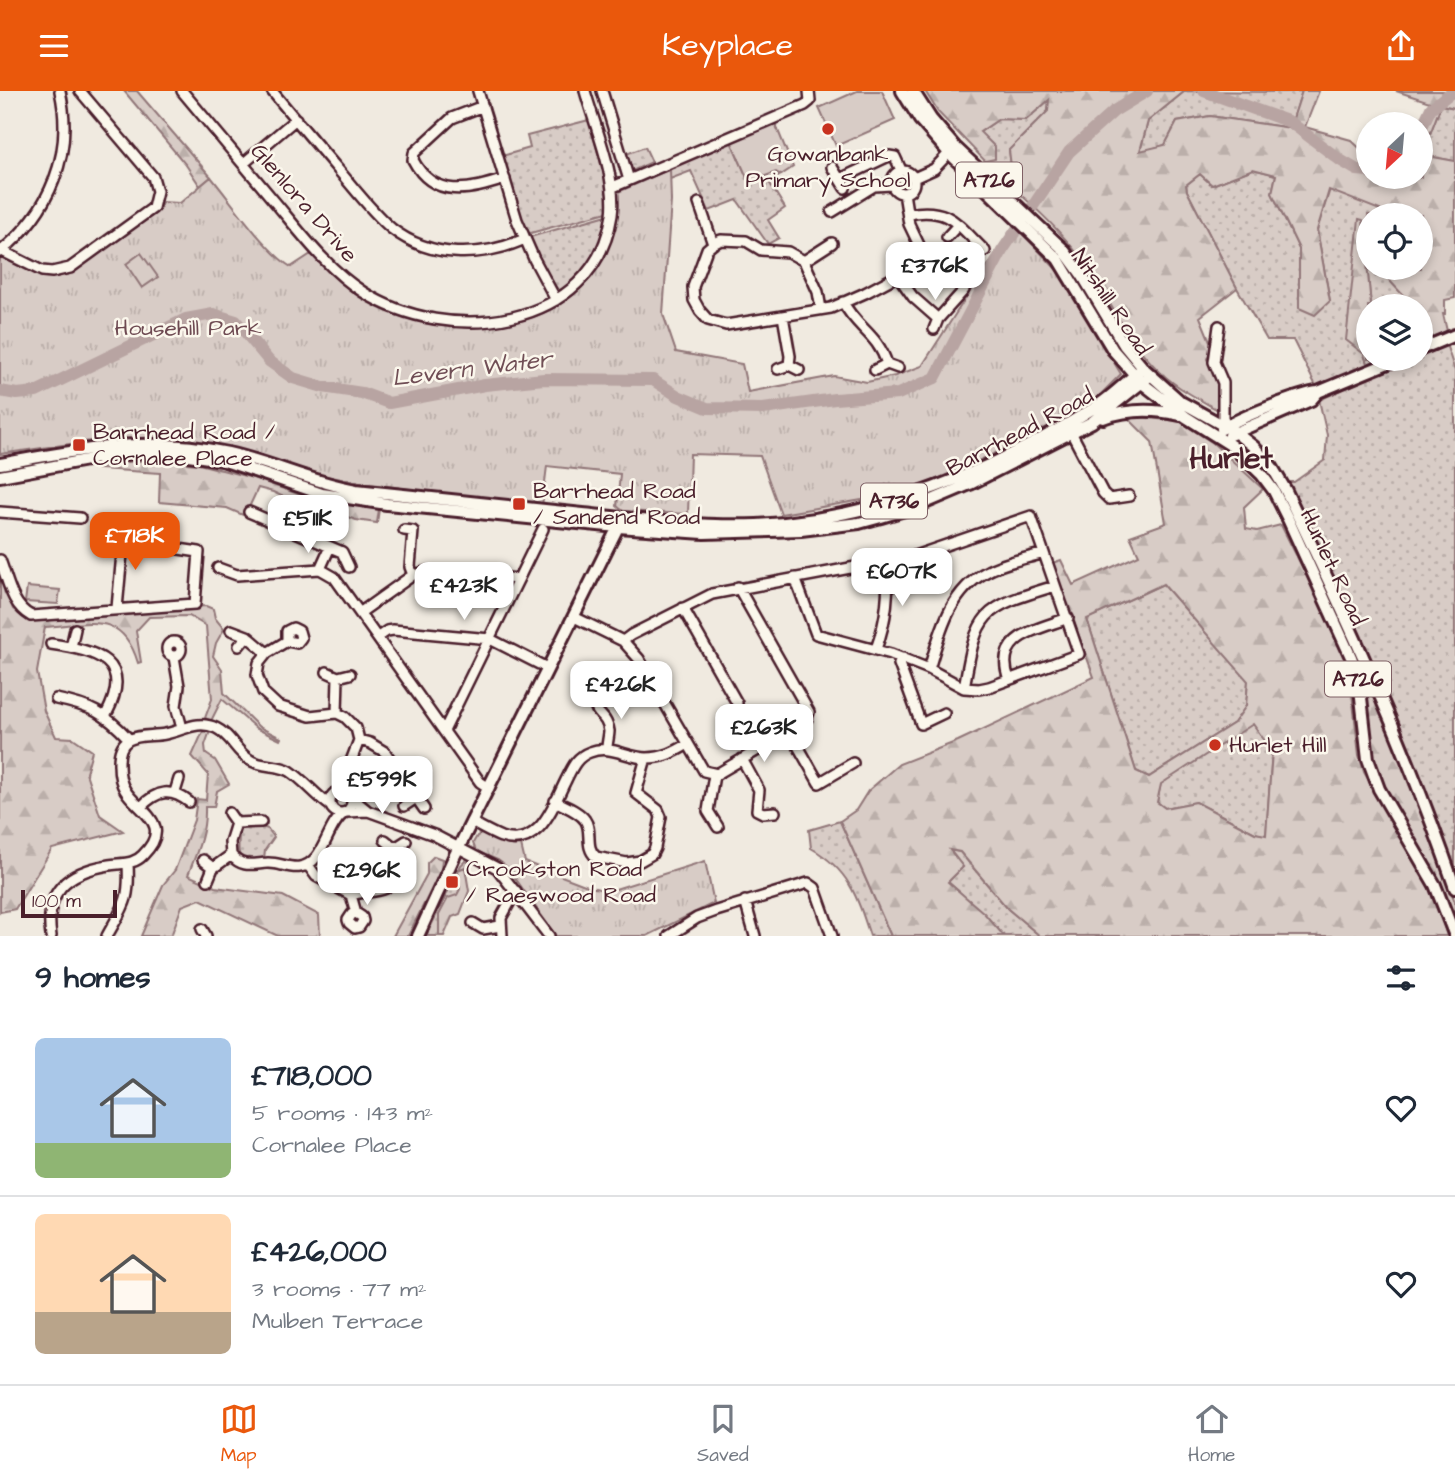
<!DOCTYPE html>
<html lang="en">
<head>
<meta charset="utf-8">
<style>
  :root { --surface:#fff; --page:#f6f6f7; --text:#1f2937; --muted:#747a83; --line:#e0e1e3; --accent:#ea580c }
  body { margin:0; font-family:"Architects Daughter",sans-serif; background:var(--page); color:var(--text); height:100vh; display:flex; flex-direction:column; font-size:26px; white-space:nowrap }
  * { box-sizing:border-box; margin:0 }
  p { font-size:23px; color:var(--muted) }
  .icon { flex:none; width:38px; height:38px; fill:none; stroke:currentColor; stroke-width:2; stroke-linecap:round; stroke-linejoin:round }
  .map { position:relative; height:845px; overflow:hidden }
  .sheet { display:flex; flex-direction:column; background:var(--surface); flex:1 }
  .sheet>* { flex:none }
  .needle { width:46px; rotate:206deg }
  .fabs { position:absolute; left:1356px; top:21px; display:grid; gap:14px }
  .fabs a { display:grid; place-items:center; width:77px; height:77px; border-radius:50%; background:var(--surface); box-shadow:0 4px 10px #0003; font-size:35px }
  .scale { position:absolute; left:21px; bottom:18px; width:96px; box-sizing:border-box; padding-left:7px; border:4px solid #4a1f2b; border-top:0; font-size:19px; line-height:24px; white-space:nowrap; color:#4a1f2b; -webkit-text-stroke:5px #fbf7ec; paint-order:stroke }
  .price { position:absolute; translate:-50% -60px; padding:0 16px; border-radius:14px; background:#fff; color:#222; font-size:23px; line-height:46px; filter:drop-shadow(0 2px 4px #0008) }
  .price::after { content:''; position:absolute; left:50%; top:42px; width:21px; height:16px; margin-left:-10px; background:inherit; clip-path:polygon(0 0,100% 0,50% 100%) }
  .price.active { background:var(--accent); color:#fff }
  ul { padding:0; list-style:none }
  li { display:flex; align-items:center; gap:21px; height:175px; padding:0 35px }
  li+li { border-top:2px solid var(--line) }
  li span { display:grid; place-items:center; flex:none; width:196px; height:140px; border-radius:10px; color:#555 }
  li>.icon { margin-inline-start:auto }
  span .icon { width:84px; height:84px; fill:#fffc; stroke-width:1 }
  li b { font-size:30px }
  h2 { display:flex; justify-content:space-between; align-items:center; height:84px; padding:0 35px; font-size:30px }
  header { display:flex; justify-content:space-between; align-items:center; height:91px; padding:0 35px; background:var(--accent); color:#fff; font-size:32px; font-weight:600 }
  .menu { display:flex; justify-content:space-around; align-items:center; height:98px; border-top:2px solid var(--line); background:var(--surface); font-size:19px; color:var(--muted) }
  .menu a { display:grid; justify-items:center; gap:4px }
  .menu .active { color:var(--accent) }
  .map>svg:first-child { display:block }
  .grass { fill:url(#grass-dots); stroke:#917678; stroke-width:2 }
  .forest { fill:url(#forest-firs); stroke:#917678; stroke-width:2; fill-rule:evenodd }
  .park { fill:url(#park-tufts); stroke:#917678; stroke-width:2 }
  .garden { fill:#d8ccc6; stroke:#917678; stroke-width:2 }
  .lines { fill:none; stroke-linecap:round; stroke-linejoin:round }
  .river { stroke:#b8a4a2; stroke-width:12 }
  .minor-casing { stroke:#4a1f2b; stroke-width:14 }
  .major-casing { stroke:#4a1f2b; stroke-width:16 }
  .minor { stroke:#fbf7ec; stroke-width:9 }
  .major { stroke:#fbf7ec; stroke-width:10 }
  .poi-dot { fill:#c8321e; stroke:#fbf7ec; stroke-width:2.5 }
  .labels { text-anchor:middle; dominant-baseline:central; stroke-width:5; stroke-linejoin:round; paint-order:stroke }
  .shield { fill:#fbf7ec; stroke:#7f6065; stroke-width:2 }
  .shield-label { font-size:21px; font-weight:bold; fill:#4a1f2b }
  .poi-label { font-size:23px; fill:#4a1f2b; stroke:#fbf7ec; text-anchor:start }
  .street-label { font-size:23px; fill:#4a1f2b; stroke:#fbf7ec }
  .park-label { font-size:23px; fill:#6e4a52; stroke:#fbf7ec }
  .water-label { font-size:24px; font-style:italic; fill:#704e55; stroke:#fbf7ec }
  .district-label { font-size:30px; font-weight:bold; fill:#4a1f2b; stroke:#fbf7ec }
</style>
</head>
<body>
<header><svg class="icon" aria-label="menu" viewBox="0 0 24 24"><path d="M4 6h16M4 12h16M4 18h16"/></svg>Keyplace<svg class="icon" aria-label="share" viewBox="0 0 24 24"><path d="M12 15V3M7 8l5-5 5 5M5 13v7h14v-7"/></svg></header>
<div class="map">
<svg width="1455" height="845" viewBox="0 0 1455 845">
  <defs>
    <pattern id="grass-dots" width="8" height="8" patternUnits="userSpaceOnUse" patternTransform="scale(1.75)"><rect width="8" height="8" fill="#d8ccc6"/><path d="M2 2h.1M6 6h.1" fill="none" stroke="#bbafaa" stroke-width="1.8" stroke-linecap="round"/></pattern>
    <pattern id="forest-firs" width="22" height="20" patternUnits="userSpaceOnUse" patternTransform="scale(1.75)"><rect width="22" height="20" fill="#d8ccc6"/><path d="M5 1l3.5 6h-7zM16 11l3.5 6h-7z" fill="#bbafaa"/></pattern>
    <pattern id="park-tufts" width="24" height="20" patternUnits="userSpaceOnUse" patternTransform="scale(1.75)"><rect width="24" height="20" fill="#d8ccc6"/><path d="M3 7l-1-3M5 7V3M7 7l1-3M15 17l-1-3M17 17v-4M19 17l1-3" fill="none" stroke="#bbafaa"/></pattern>
  </defs>
  <rect width="100%" height="100%" fill="#f0eae0"/>
  <filter id="ink" filterUnits="userSpaceOnUse"><feTurbulence type="fractalNoise" baseFrequency=".0143" numOctaves="2"/><feDisplacementMap in="SourceGraphic" scale="14" xChannelSelector="R" yChannelSelector="G"/><feConvolveMatrix kernelMatrix="1 2 1 2 8 2 1 2 1" color-interpolation-filters="sRGB"/></filter>
  <g filter="url(#ink)">
    <path class="grass" d="M1185 0 1285 1 1302 0 1290 37 1210 25 1177 31 1165 54 1140 61 1148 30Z
      M1049 9 1048 20 1009 59 1011 75 1000 84 985 70 994 68 980 41 999 28 1026 29Z
      M1441 14 1455 17V70L1422 64Z
      M589 29 607 95V121L527 143 502 65 530 57 527 45Z
      M731 50 749 91 776 81 781 84 769 91 785 117 768 129 779 147 768 153 737 109 709 120 691 80 670 88V78Z
      M645 56 652 71 632 80 626 63Z
      M1253 78 1276 84 1272 102 1299 158V216L1330 210 1317 139 1330 98 1381 119 1384 124H1368V177H1413L1415 180 1390 190 1413 215H1371L1368 185 1364 263 1368 275 1316 295 1293 249H1267L1237 197 1187 100 1186 94 1200 83 1212 94Z
      M607 124C602 147 586 196 558 199L543 175 530 146Z
      M1446 253 1455 280V784L1286 391H1294L1325 369 1327 344 1319 309 1412 268H1421V264Z
      M1163 493 1248 589 1246 615 1234 632 1149 686 1136 680 1087 528Z
      M1253 632 1272 660 1266 745 1255 742 1196 711 1165 717 1157 711 1161 692Z
      M840 730 891 845H870C857 805 849 779 811 757L809 739Z
      M262 736 268 738 274 746 265 759 264 768C230 773 240 760 239 738Z
      M948 759 960 761 1008 818 1040 845H1004L983 822 948 791 963 776Z
      M465 770 472 772 439 845H426L461 774Z"/>
    <path class="forest" d="M124 0H137L211 86 200 95 186 74Z
      M925 0H1185L1148 30 1140 60 1165 54 1177 31 1210 25 1290 37 1302 0H1319L1305 36 1351 49 1368 65V86H1421V33H1419L1430 11 1396 0H1455V17L1441 14 1422 64 1455 70V207L1445 209V223H1443L1447 240 1421 251V239L1426 237 1421 215H1413L1389 189 1414 180 1413 177H1421V124H1384L1380 119 1329 99 1317 139 1330 210 1315 224 1299 217V158L1272 102 1276 84 1253 78 1212 94 1200 83 1186 94 1187 100 1237 197 1200 226 1212 255 1207 268C1218 288 1223 296 1218 319 1197 307 1173 295 1156 277 1124 245 1106 201 1079 165 1057 135 1027 110 1000 84L1011 75 1009 59 1048 20 1049 9 1026 29 999 28 980 41 995 56V68L985 70 938 21Z
      M1359 128 1363 129 1371 215H1368V268H1384L1368 275 1364 263 1346 249Z
      M1126 325 1179 330 1213 352 1263 398 1244 416 1246 438 1257 440 1281 434 1333 537 1349 576 1359 664 1364 681 1435 807 1447 845H1040L1008 818 960 761 950 759 963 776 948 791 984 822 1004 845H891L840 730 856 719 868 700 899 673 958 650 1094 586 1052 472 1061 469 1073 494 1139 464 1130 445 1166 432 1152 351ZM1163 493 1248 590 1246 615 1234 632 1149 686 1136 680 1087 528ZM1253 633 1272 660 1266 744 1255 742 1196 711 1165 717 1157 711 1161 693Z
      M149 369 199 373 253 387 315 409 379 418 377 432 356 429 315 415 309 418 273 401 258 397 245 425 227 417 159 411 160 382 98 378 103 373Z
      M0 486 13 518 27 528 206 515 213 518 215 527 224 538 216 552 213 565 222 578 224 602 259 636 281 647 280 649 257 638 222 608 211 630 205 627 212 608 206 535 189 525 149 526 136 540 141 571 138 572C122 519 90 533 45 536L37 581 44 620 56 646 73 647 92 660 86 682 100 724 123 740 52 758 15 818 0 821Z
      M1367 582 1412 693 1455 811V834L1443 797 1385 703 1371 666 1363 584Z
      M204 638 210 640 205 654 206 663 215 669 229 693 217 700 214 716H205C206 741 197 761 188 784L215 796 283 805 319 824 320 845H278L200 808 182 815 171 845H141L163 794 175 779 194 729 197 708 206 709 208 683 192 665Z
      M434 765 442 768 441 779 408 845H393L427 783V772Z
      M465 776 469 800 460 823 452 826 444 845H439V824L448 807 457 804 460 798 458 779Z"/>
    <path class="park" d="M670 78 671 110 663 223 676 261 742 273 748 301 834 285 867 291 895 285 922 275 983 180 1019 139 1058 180 1121 283 1093 311 1014 354 908 401 781 423 760 365 690 363 688 423 623 420 617 415 620 383 547 375 542 415 371 393 325 385 231 358 178 350 112 347 0 363V166C28 173 35 191 68 183L155 123 160 118 162 111 180 112 211 86C231 110 266 161 291 176L311 163C320 170 326 178 334 185 350 200 368 211 388 220 449 248 546 243 591 186 611 160 616 132 618 101Z
      M483 742 509 754H521L525 771 590 796 609 800 705 770 714 812 647 845H556L508 777 498 769 476 760 473 752 477 745Z"/>
    <path class="garden" d="M857 0H882L895 29 836 55 819 17Z
      M775 32 793 76 781 84 776 81 749 91 731 50Z
      M141 162 158 186 142 197 126 173Z
      M27 496 60 499 58 513 25 511Z"/>
    <g class="lines">
      <path class="river" d="M1204 0 1290 31 1340 69 1357 79 1368 80
        M1421 38 1431 17 1453 0
        M1029 121 1069 61 1114 20 1147 0
        M0 300 17 303 36 301 186 228 213 223 236 230 269 270 293 287 323 296 362 302 389 312 485 294 544 288 653 289 678 305 707 317 763 318 835 308 898 303 935 287 1002 160 1019 135"/>
      <g class="minor-casing">
        <path id="minor" d="M182 0C213 37 243 73 274 110 301 142 327 178 363 201 447 255 594 240 612 124 617 86 595 36 585 0
          M272 0C295 28 318 55 341 82 357 101 373 122 392 138 431 168 481 167 525 148
          M478 0 517 129 534 168 556 209
          M602 0 629 89
          M483 15 452 27 414 62 413 69C434 109 470 99 505 88
          M243 73 296 28
          M832 76 845 97
          M892 91a11 11 0 1 1 22 0a11 11 0 1 1-22 0Z
          M914 87 934 78 952 59
          M840 88 889 65 895 66 901 79
          M613 96 805 14 810 10 809 0
          M699 112 713 153
          M832 121 874 95 892 94
          M908 123C949 115 957 133 985 160
          M947 146 958 134
          M0 159 42 180 52 181 70 177 153 117 157 100 153 86 80 0
          M0 161C50 121 74 63 60 0
          M804 170 832 152
          M898 185 913 206 938 228
          M843 211C857 238 877 242 887 273
          M821 218 818 201 804 170 788 161 761 159 746 150 721 149 713 153 707 158 693 196 694 209 700 220 708 229 726 234 831 217 865 202 912 177 917 168 919 154 909 133 904 102
          M783 225 790 265 789 274
          M1219 235 1214 271 1223 292V326L1226 336
          M934 238 938 228 964 199
          M778 278 789 274 799 279
          M875 279 887 273 898 277
          M1072 343 1103 402 1109 408 1129 405
          M0 421 80 427
          M249 421 342 461 349 476
          M404 439 413 440 410 476 413 484
          M0 469C8 489 11 514 31 525L195 513 199 461 172 457
          M218 477 237 484 320 478 334 486 480 691 489 697
          M320 478 330 456
          M117 517 124 441
          M683 517 737 612
          M361 521 413 484 429 480 518 488
          M574 526 623 550 631 544 712 503 914 465 1031 425 1079 563 989 596 979 598 964 597 929 578 891 563 816 543 795 487
          M231 539 247 545 267 562
          M378 546 387 540 393 539 490 548 547 577
          M287 550V540L293 537 299 540 301 547 297 552 287 550 267 562 259 572 257 584 263 601 278 615 310 625 337 622 345 626 356 637 359 649 345 686
          M623 550 639 568 704 680 717 683 799 635 807 628 809 621 738 496
          M167 558a7 7 0 1 1 14 0a7 7 0 1 1-14 0Z
          M51 553C97 560 135 569 106 624
          M239 555 247 545
          M71 556 75 538
          M876 558C887 528 889 502 887 470
          M174 566 179 595 176 615 182 637
          M903 567 899 573 921 633 944 622
          M929 578C940 542 949 501 986 481 1003 471 1025 468 1044 462
          M327 581 338 586 350 583
          M1009 588C993 545 1037 539 1068 527
          M964 597C977 520 981 517 1055 495
          M600 598C587 627 606 618 609 640 609 645 607 652 607 657
          M56 608C91 615 105 622 129 648
          M337 622 338 586
          M444 640 543 438
          M790 641 819 692 853 672
          M359 649 370 652 385 661 424 718
          M742 668 759 699 757 719 763 722 775 721
          M714 684 708 720 718 736
          M330 711a11 11 0 1 1 22 0a11 11 0 1 1-22 0Z
          M175 701 179 688
          M555 710C564 715 579 720 585 729 593 740 584 756 596 766L627 772 640 770 652 763 655 757 661 726 658 719 636 702 646 667
          M404 715 416 707
          M141 716C157 699 171 697 189 711
          M368 720 434 744 497 777 549 845
          M347 721 368 720 352 707
          M229 722 236 732
          M471 731C481 736 491 742 501 746 539 759 553 715 566 689 572 677 576 666 590 661 610 653 627 667 647 667 663 667 675 661 688 653
          M385 749 395 757 406 750
          M231 764 230 751 236 732 261 731
          M203 769 213 777
          M308 774 316 785 351 804C363 800 374 802 386 797L392 786 395 757
          M208 789 213 777 231 764C242 777 252 773 267 772 278 771 289 778 300 776 325 772 325 736 344 722
          M351 804 356 822 362 826 363 830 359 836 355 837 349 832 348 829 352 823 356 822
          M745 810 755 845
          M473 832 483 838 500 835
          M202 838 206 845
          M51 845C44 800 67 781 109 774 121 772 134 774 143 764 175 732 137 720 125 699 120 691 119 681 119 673 118 639 144 647 165 643 183 640 197 628 216 637 231 644 236 661 250 669 263 677 278 673 290 680 305 690 316 705 331 715
          M107 845C124 814 130 811 128 773
          M502 845 501 827 516 800
          M669 845 697 827 716 820 808 792 815 797 832 845"/>
      </g>
      <g class="major-casing">
        <path id="major" d="M902 0 920 29 949 62 1058 168 1113 259 1142 292 1186 326 1232 355 1262 384 1274 400 1288 428 1351 566 1359 589 1368 668 1379 698 1435 794 1455 845
          M913 0 931 28 955 56 1063 158 1082 184 1124 254 1143 277 1181 311 1235 341 1254 356 1272 376 1285 398C1348 529 1408 660 1455 797
          M1421 258 1455 244
          M1103 327C1128 318 1154 318 1180 324
          M1222 338C1238 327 1299 303 1318 301L1398 268
          M1230 344 1311 309 1318 301
          M0 373C79 359 147 344 228 362 271 371 311 391 356 399 431 407 507 415 583 423 640 429 699 436 757 434 878 428 993 380 1094 317 1112 306 1127 290 1143 277
          M0 385 109 365 142 361 175 362 222 369 322 403 387 413 618 436 704 442 801 439 859 432 881 426 918 415 970 393 1092 331 1151 284
          M418 845 454 766 620 432"/>
      </g>
      <use href="#minor" class="minor"/>
      <use href="#major" class="major"/>
    </g>
  </g>
  <g class="poi-dot">
    <circle cx="828" cy="38" r="7"/>
    <rect x="72" y="347" width="14" height="14" rx="3.5"/>
    <rect x="512" y="406" width="14" height="14" rx="3.5"/>
    <circle cx="1215" cy="654" r="7"/>
    <rect x="445" y="784" width="14" height="14" rx="3.5"/>
  </g>
  <g class="labels">
    <g class="shield">
      <rect x="956" y="71.5" width="66" height="35" rx="5"/>
      <rect x="861" y="392.5" width="66" height="35" rx="5"/>
      <rect x="1325" y="570.5" width="66" height="35" rx="5"/>
    </g>
    <g class="shield-label">
      <text x="989" y="89">A726</text>
      <text x="894" y="410">A736</text>
      <text x="1358" y="588">A726</text>
    </g>
    <g class="poi-label">
      <text x="828" y="63" text-anchor="middle">Gowanbank<tspan x="828" dy="26">Primary School</tspan></text>
      <text x="93" y="341">Barrhead Road /<tspan x="93" dy="26">Cornalee Place</tspan></text>
      <text x="533" y="400">Barrhead Road<tspan x="533" dy="26">/ Sandend Road</tspan></text>
      <text x="1229" y="654">Hurlet Hill</text>
      <text x="466" y="778">Crookston Road<tspan x="466" dy="26">/ Raeswood Road</tspan></text>
    </g>
    <g class="street-label">
      <text transform="translate(304 112) rotate(49)">Glenlora Drive</text>
      <text transform="translate(1111 211) rotate(56)">Nitshill Road</text>
      <text transform="translate(1020 341) rotate(-28)">Barrhead Road</text>
      <text transform="translate(1333 476) rotate(65)">Hurlet Road</text>
    </g>
    <g class="park-label">
      <text x="188" y="237">Househill Park</text>
    </g>
    <g class="water-label">
      <text transform="translate(472 278) rotate(-7)">Levern Water</text>
    </g>
    <g class="district-label">
      <text x="1231" y="368">Hurlet</text>
    </g>
  </g>
</svg>
<div class="fabs">
<a><svg class="needle" viewBox="-14 -14 28 28"><path d="M0-13l5 13h-10z" fill="#e53935"/><path d="M0 13l5-13h-10z" fill="#747a83"/></svg></a>
<a><svg class="icon" aria-label="locate" viewBox="0 0 24 24"><circle cx="12" cy="12" r="6"/><path d="M12 2v4M12 18v4M2 12h4M18 12h4"/></svg></a>
<a><svg class="icon" aria-label="layers" viewBox="0 0 24 24"><path d="M12 4l9 5-9 5-9-5zM3 14l9 5 9-5"/></svg></a>
</div>
<div class="scale">100 m</div>
<b class="price" style="left:935px;top:211px">£376K</b>
<b class="price" style="left:308px;top:464px">£511K</b>
<b class="price active" style="left:135px;top:481px">£718K</b>
<b class="price" style="left:902px;top:517px">£607K</b>
<b class="price" style="left:464px;top:531px">£423K</b>
<b class="price" style="left:621px;top:630px">£426K</b>
<b class="price" style="left:764px;top:673px">£263K</b>
<b class="price" style="left:382px;top:725px">£599K</b>
<b class="price" style="left:367px;top:816px">£296K</b>
</div>
<section class="sheet">
<h2>9 homes<svg class="icon" aria-label="filters" viewBox="0 0 24 24"><path d="M4 7h16M4 17h16"/><circle cx="9" cy="7" r="2"/><circle cx="15" cy="17" r="2"/></svg></h2>
<ul>
<li><span style="background:linear-gradient(#a9c7e8 75%,#8fb573 0)"><svg class="icon" aria-label="home" viewBox="0 0 24 24"><path d="M3 11l9-7 9 7M6 9v11h12V9"/></svg></span><div><b>£718,000</b><p>5 rooms · 143 m²</p><p>Cornalee Place</p></div><svg class="icon" aria-label="heart" viewBox="0 0 24 24"><path d="M12 20l-8-8c-3-5 5-10 8-4 3-6 11-1 8 4z"/></svg></li>
<li><span style="background:linear-gradient(#ffd9b3 70%,#b9a48a 0)"><svg class="icon" aria-label="home" viewBox="0 0 24 24"><path d="M3 11l9-7 9 7M6 9v11h12V9"/></svg></span><div><b>£426,000</b><p>3 rooms · 77 m²</p><p>Mulben Terrace</p></div><svg class="icon" aria-label="heart" viewBox="0 0 24 24"><path d="M12 20l-8-8c-3-5 5-10 8-4 3-6 11-1 8 4z"/></svg></li>
</ul>
</section>
<nav class="menu">
<a class="active"><svg class="icon" aria-label="map" viewBox="0 0 24 24"><path d="M3 6l6-2 6 2 6-2v14l-6 2-6-2-6 2zM9 4v14M15 6v14"/></svg>Map</a>
<a><svg class="icon" aria-label="saved" viewBox="0 0 24 24"><path d="M7 4h10v16l-5-4-5 4z"/></svg>Saved</a>
<a><svg class="icon" aria-label="home" viewBox="0 0 24 24"><path d="M3 11l9-7 9 7M6 9v11h12V9"/></svg>Home</a>
</nav>
</body>
</html>
